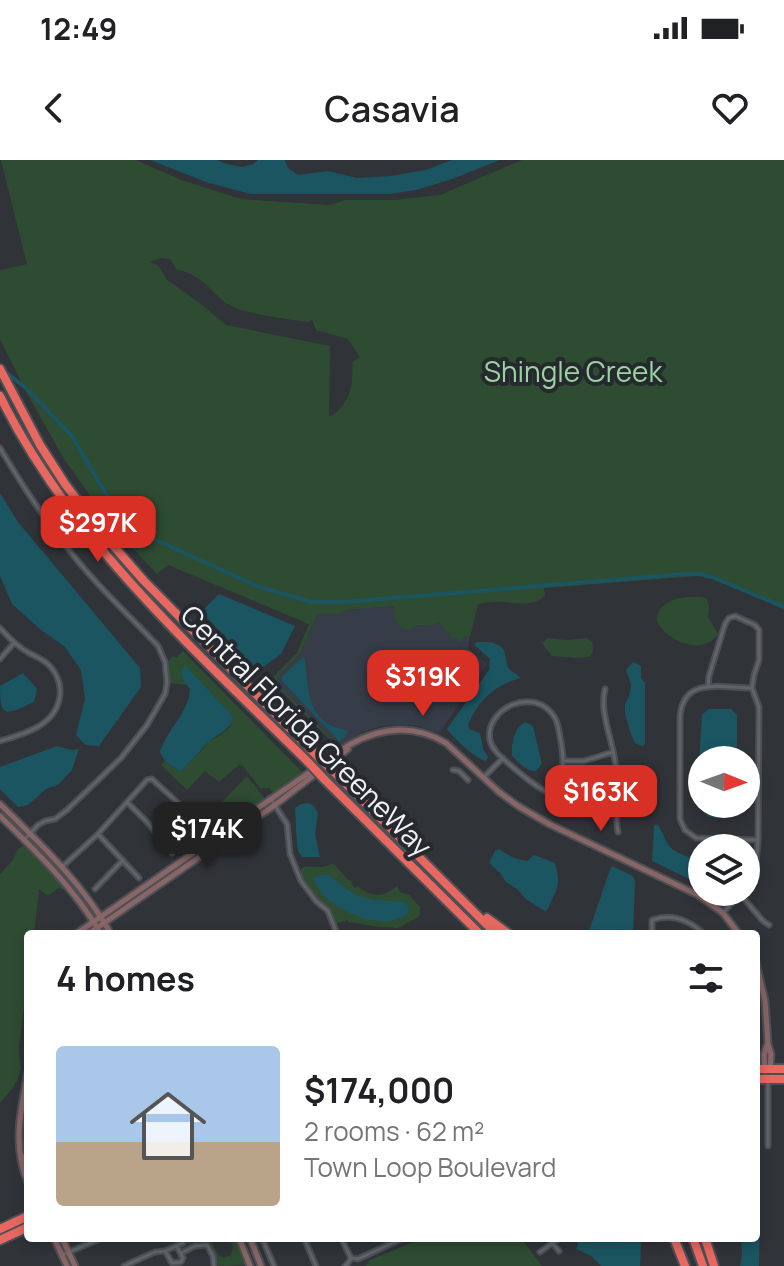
<!DOCTYPE html>
<html lang="en">
<head>
<meta charset="utf-8">
<style>
  :root { --surface:#fff; --page:#f6f6f6; --text:#202124; --muted:#757577; --line:#e0e0e0; --accent:#d93025 }
  body { margin:0; font-family:Manrope,sans-serif; background:var(--page); color:var(--text); height:100vh; display:flex; flex-direction:column; font-size:30px; white-space:nowrap }
  * { box-sizing:border-box; margin:0 }
  p { font-size:26px; color:var(--muted) }
  .icon { flex:none; width:44px; height:44px; fill:none; stroke:currentColor; stroke-width:2; stroke-linecap:round; stroke-linejoin:round }
  .map { position:relative; flex:1; overflow:hidden }
  .details { position:absolute; left:24px; top:770px; width:736px; height:312px; display:flex; flex-direction:column; background:var(--surface); border-radius:8px; box-shadow:0 4px 12px #0003 }
  .details>* { flex:none }
  .needle { width:52px; rotate:91deg }
  .tools { position:absolute; left:688px; top:586px; display:grid; gap:16px }
  .tools a { display:grid; place-items:center; width:72px; height:72px; border-radius:50%; background:var(--surface); box-shadow:0 4px 12px #0003; font-size:40px }
  .price { position:absolute; translate:-50% -68px; padding:0 18px; border-radius:16px; background:var(--accent); color:#fff; font-size:26px; line-height:52px; filter:drop-shadow(0 2px 4px #0008) }
  .price::after { content:''; position:absolute; left:50%; top:48px; width:24px; height:18px; margin-left:-12px; background:inherit; clip-path:polygon(0 0,100% 0,50% 100%) }
  .price.selected { background:#222; color:#fff }
  ul { padding:0; list-style:none }
  li { display:flex; align-items:center; gap:24px; height:200px; padding:0 32px }
  li+li { border-top:2px solid var(--line) }
  li span { display:grid; place-items:center; flex:none; width:224px; height:160px; border-radius:8px; color:#555 }
  li>.icon { margin-inline-start:auto }
  span .icon { width:96px; height:96px; fill:#fffc; stroke-width:1 }
  li b { font-size:34px }
  h2 { display:flex; justify-content:space-between; align-items:center; height:96px; padding:0 32px; font-size:34px }
  .status { display:flex; justify-content:space-between; align-items:center; height:56px; padding:0 40px; background:var(--surface); direction:ltr }
  .status svg { height:22px; fill:currentColor }
  header { display:flex; justify-content:space-between; align-items:center; height:104px; padding:0 32px; background:var(--surface); font-size:36px; font-weight:600 }
  .map>svg:first-child { display:block }
  .built { fill:#373d48 }
  .green { fill:#2e4c32; fill-rule:evenodd }
  .water { fill:#1b5561 }
  .lines { fill:none; stroke-linecap:round; stroke-linejoin:round }
  .canal { stroke:#1b5561; stroke-width:4 }
  .street-casing { stroke:#4c4f53; stroke-width:7 }
  .secondary-casing { stroke:#4c4f53; stroke-width:9 }
  .highway-casing { stroke:#4c4f53; stroke-width:12 }
  .street { stroke:#60646a; stroke-width:3 }
  .secondary { stroke:#886567; stroke-width:5 }
  .highway { stroke:#e76860; stroke-width:8 }
  .highway-bridge-casing { stroke:#4c4f53; stroke-width:12; stroke-linecap:butt }
  .highway-bridge { stroke:#e76860; stroke-width:8 }
  .labels { text-anchor:middle; dominant-baseline:central; stroke-width:8; stroke-linejoin:round; paint-order:stroke }
  .park-label { font-size:28px; fill:#9ad4a2; stroke:#26292e }
  .street-label { font-size:28px; fill:#f0f2f6; stroke:#26292e }
</style>
</head>
<body>
<div class="status"><b>12:49</b><svg viewBox="0 0 49 12"><path d="M0 12V9h3v3zM5 12V6h3v6zM10 12V3h3v9zM15 12V0h3v12zM26 1h20v11H26zM47 4h2v5h-2z"/></svg></div>
<header><svg class="icon" aria-label="back" viewBox="0 0 24 24"><path d="M15 5l-7 7 7 7"/></svg>Casavia<svg class="icon" aria-label="heart" viewBox="0 0 24 24"><path d="M12 20l-8-8c-3-5 5-10 8-4 3-6 11-1 8 4z"/></svg></header>
<div class="map">
<svg width="784" height="1106" viewBox="0 0 784 1106">
  <rect width="100%" height="100%" fill="#303338"/>
  <path class="built" d="M395 446 417 465 429 466 439 462 461 475 470 477 468 488 487 504 439 573 415 565H384L365 571 339 586 277 523V517L300 494 318 453Z"/>
  <path class="green" d="M1 0H136L181 20 241 39 329 45 345 40H393L440 35 522 0H784V447L781 446V448L720 421 698 416 544 428 545 436C527 450 512 440 492 442 487 442 483 443 478 444L470 477 466 476 461 482 455 477 451 478 439 462 429 466 417 465 412 469 405 470 400 467 395 460 394 446 348 450 338 454 318 453 300 494 277 517V523L339 586 338 588 270 520 297 493 309 464 168 405 157 414 112 366 64 299 28 235 0 179V110L27 104ZM161 98 170 99 177 110C206 115 211 136 233 147 248 154 288 159 307 162L312 160 316 170 348 179 360 197 352 203C354 225 349 247 329 257L330 186 226 165 197 141 167 120 159 106 150 102Z
    M703 437 707 439 709 447 708 457 718 474C705 495 670 483 659 465 656 461 656 458 658 453 665 437 688 436 703 437Z
    M547 478 566 480 587 478 592 482 593 491 589 497 580 498 552 496 540 481 544 482Z
    M183 491 185 493 305 615 275 635 269 628H260L243 606 239 605 219 622 205 611 187 630 161 605 165 601 180 612 202 590 208 581 221 575 231 566 183 520 187 525 168 523 167 502 173 496 176 498Z
    M247 616 265 639 230 662 215 649Z
    M22 686C34 689 60 717 65 730L59 728 48 736 39 729 34 774H28C28 812 24 851 19 887 18 896 22 904 20 912 17 924 8 934 0 943V714L13 700 18 689Z
    M333 703 348 720 352 721 351 723 355 728 357 726C373 738 382 738 397 726L400 732 409 735 420 747V756L398 768 379 767 349 762 347 760 336 764 330 750 309 730 299 713 303 707C314 704 322 711 333 703Z
    M175 1078 186 1080 210 1078 218 1095 224 1098 231 1095 233 1087 229 1078H236L246 1101V1105L218 1106 217 1101H215L208 1081 193 1082 184 1086 182 1082 166 1089 167 1086 173 1085 176 1081Z
    M423 1078H521L542 1106H366L370 1100Z"/>
  <path class="water" d="M150 0H217L227 4 242 7 253 4 258 0H285L288 8 298 15 328 11 357 18 391 16 425 10 452 0H500L452 19 416 30 390 34H250L206 22Z
    M0 333 18 362 140 508 141 527 99 586 85 585 76 575 85 539 81 510 64 486 41 470 12 444 0 416Z
    M219 434 295 466 281 494 258 511 201 452Z
    M476 482H491L500 486 504 490 508 508 521 518C496 524 478 540 468 565L469 569 480 573 483 589 488 597 486 601C475 598 454 579 447 569L489 510 490 499 474 485Z
    M304 496C309 521 304 551 330 565 336 568 342 569 348 571L345 577 339 581 282 521V517Z
    M633 502 641 506V518L645 523V584L642 586 635 583 631 574 625 554V544L630 534 631 524 626 510Z
    M185 505 233 557C229 573 217 573 207 583 198 593 190 603 180 612L165 601 160 592C167 569 189 553 190 529L183 520 181 512Z
    M23 513 37 529 34 542C7 554 0 561 0 526Z
    M708 549H731L737 555V600H702V644H737L735 656 721 658 708 657C694 639 701 579 702 555Z
    M525 562 533 566 542 604 536 611C527 612 518 602 512 596 511 583 514 568 525 562Z
    M57 586 71 590 79 589 72 610 58 625 46 629 28 645 18 647 0 629V607Z
    M309 643 314 646 318 654 315 674 320 697H302C301 695 299 693 298 691 297 687 295 652 295 648L301 644Z
    M657 664C663 671 665 682 671 688 680 696 693 697 702 703L701 720 697 723 652 701 654 666Z
    M499 689C508 696 516 699 527 701L534 695 555 703C562 727 556 728 548 749L545 751 527 740 517 729 506 722 500 713 489 703 495 691Z
    M612 706 633 716 635 722 633 774H588L609 712Z
    M320 715H329C359 741 366 740 405 742L409 748 408 753C384 776 321 747 313 718Z
    M756 1040 760 1042 759 1106H740L742 1094 741 1078H756Z
    M577 1078C595 1078 626 1074 641 1083L640 1106H601L591 1096 576 1089 578 1084Z"/>
  <g class="lines">
    <path class="canal" d="M3 210 27 229 72 276 123 363 134 370 259 427 312 442H345L685 414H700L712 417 784 447"/>
    <g class="street-casing">
      <path id="street" d="M0 288C23 327 48 365 77 400 102 431 131 457 158 486L165 502 167 523 165 534 147 565 121 598 67 650 55 659 45 661 38 665 24 680
        M0 468C9 478 18 487 29 493 37 497 43 499 50 506 57 514 61 524 60 535 57 565 25 574 0 581
        M0 499 13 484
        M708 527 709 516 725 464 729 458 735 456 755 465 759 470V500L754 515 752 528 759 547 758 680C757 697 756 712 746 727
        M752 528C721 528 683 516 680 557V659L685 670 696 678 757 680
        M605 529C600 550 609 571 613 591 616 605 618 621 618 635 618 648 615 659 618 672
        M564 601H584L613 592
        M453 610 459 611 468 620
        M484 617 503 598
        M551 634C564 613 565 606 561 582 559 574 559 565 555 558 535 524 484 549 490 580 492 590 501 597 509 604 524 617 546 636 567 639
        M270 638 287 664 290 694 301 721 316 741 328 751 337 774
        M127 642 147 662 172 693
        M98 674 139 718
        M63 706 98 674 147 620 152 619 189 653 211 680 219 684
        M95 729 123 700
        M740 734 763 761 769 765
        M723 753 742 732
        M652 774V760C672 753 689 760 704 774
        M768 986V922
        M262 1078 274 1106
        M304 1078 316 1106
        M341 1078 351 1098
        M548 1078 559 1091
        M165 1091 172 1103 181 1102 183 1098 177 1087
        M540 1092 560 1078
        M181 1093 195 1086 207 1085 213 1096 214 1106
        M62 1095 102 1078
        M351 1098 358 1099 403 1078
        M124 1106 155 1092 165 1091 183 1083
        M345 1106 348 1103 351 1098"/>
    </g>
    <g class="secondary-casing">
      <path id="secondary" d="M0 644C42 685 82 723 111 774
        M0 656C37 692 75 729 101 774
        M76 774 349 585C381 567 414 564 446 583L499 632 518 646 549 664 698 735 723 753 739 774
        M88 774 275 645 348 589
        M756 802 765 841 768 884 771 894 770 910
        M765 911 764 895 767 885
        M28 912C21 949 12 986 28 1023
        M23 997 28 1007
        M54 1078 67 1106
        M62 1078 75 1106
        M239 1078 250 1106
        M250 1078 261 1106"/>
    </g>
    <g class="highway-casing">
      <path id="highway" d="M0 209 40 285 65 324 103 374 144 421 320 599
        M0 236C72 382 195 490 309 603
        M334 612 496 774
        M324 619 480 774
        M487 758 509 774
        M756 909H784
        M756 919H784
        M0 1069 28 1056
        M674 1078 685 1106
        M693 1078 703 1106
        M705 1078 714 1106
        M0 1080 28 1067"/>
    </g>
    <use href="#street" class="street"/>
    <use href="#secondary" class="secondary"/>
    <use href="#highway" class="highway"/>
    <g class="highway-bridge-casing">
      <path id="highway-bridge" d="M320 599 334 612
        M309 603 324 619"/>
    </g>
    <use href="#highway-bridge" class="highway-bridge"/>
  </g>
  <g class="labels">
    <g class="park-label">
      <text x="573" y="211">Shingle Creek</text>
    </g>
    <g class="street-label">
      <text transform="translate(307 570) rotate(45)">Central Florida GreeneWay</text>
    </g>
  </g>
</svg>
<div class="tools">
<a><svg class="needle" viewBox="-14 -14 28 28"><path d="M0-13l5 13h-10z" fill="#e53935"/><path d="M0 13l5-13h-10z" fill="#757577"/></svg></a>
<a><svg class="icon" aria-label="layers" viewBox="0 0 24 24"><path d="M12 4l9 5-9 5-9-5zM3 14l9 5 9-5"/></svg></a>
</div>
<b class="price" style="left:98px;top:404px">$297K</b>
<b class="price" style="left:423px;top:558px">$319K</b>
<b class="price" style="left:601px;top:673px">$163K</b>
<b class="price selected" style="left:207px;top:710px">$174K</b>
<section class="details">
<h2>4 homes<svg class="icon" aria-label="filters" viewBox="0 0 24 24"><path d="M4 7h16M4 17h16"/><circle cx="9" cy="7" r="2"/><circle cx="15" cy="17" r="2"/></svg></h2>
<ul>
<li><span style="background:linear-gradient(#a9c7e8 60%,#b9a48a 0)"><svg class="icon" aria-label="home" viewBox="0 0 24 24"><path d="M3 11l9-7 9 7M6 9v11h12V9"/></svg></span><div><b>$174,000</b><p>2 rooms · 62 m²</p><p>Town Loop Boulevard</p></div></li>
</ul>
</section>
</div>
</body>
</html>
